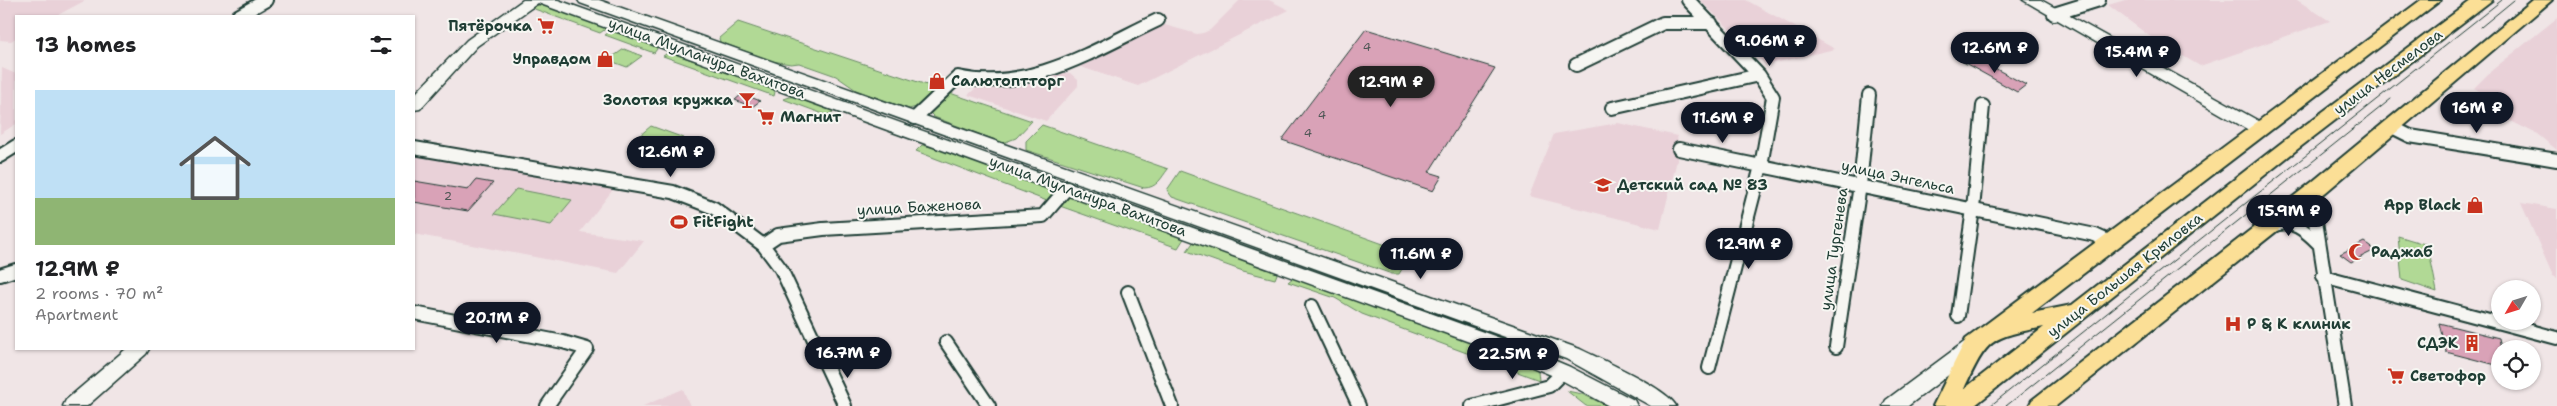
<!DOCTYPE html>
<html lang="en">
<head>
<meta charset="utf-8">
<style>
  :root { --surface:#fff; --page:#f6f6f6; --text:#202124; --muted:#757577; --line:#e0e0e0; --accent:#111827 }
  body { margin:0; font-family:"Shantell Sans",sans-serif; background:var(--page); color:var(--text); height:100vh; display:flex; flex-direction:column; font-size:19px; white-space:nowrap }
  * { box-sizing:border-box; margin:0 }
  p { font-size:16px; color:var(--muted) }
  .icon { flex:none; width:28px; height:28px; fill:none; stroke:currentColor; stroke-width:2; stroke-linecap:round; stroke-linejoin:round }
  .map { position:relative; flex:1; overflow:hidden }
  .sheet { position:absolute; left:15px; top:15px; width:400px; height:335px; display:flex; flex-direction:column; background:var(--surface); border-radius:0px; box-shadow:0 1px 4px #0004 }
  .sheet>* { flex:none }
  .needle { width:32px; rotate:231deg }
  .fabs { position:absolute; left:2491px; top:280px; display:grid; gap:10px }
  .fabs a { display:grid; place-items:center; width:50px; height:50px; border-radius:50%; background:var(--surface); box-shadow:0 1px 4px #0004; font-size:25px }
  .price { position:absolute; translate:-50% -42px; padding:0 11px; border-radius:18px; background:var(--accent); color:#fff; font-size:16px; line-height:32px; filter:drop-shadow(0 1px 2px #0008) }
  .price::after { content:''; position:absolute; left:50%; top:30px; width:15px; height:11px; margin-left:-8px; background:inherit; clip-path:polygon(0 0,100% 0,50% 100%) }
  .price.selected { background:#222; color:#fff }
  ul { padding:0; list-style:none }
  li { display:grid; align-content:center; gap:10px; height:265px; padding:0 20px }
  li+li { border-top:1px solid var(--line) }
  li span { display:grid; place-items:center; height:155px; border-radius:0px; color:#555 }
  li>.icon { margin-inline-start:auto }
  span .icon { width:90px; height:90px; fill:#fffc; stroke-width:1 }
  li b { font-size:21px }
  h2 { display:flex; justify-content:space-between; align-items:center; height:60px; padding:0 20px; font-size:21px }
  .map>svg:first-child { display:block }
  .built { fill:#e9d1d8 }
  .green { fill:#b1d995; stroke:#688b64 }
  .building { fill:#d9a2b7; stroke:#1f3d34 }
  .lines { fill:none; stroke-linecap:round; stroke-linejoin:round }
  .street-casing { stroke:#1f3d34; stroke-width:16 }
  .secondary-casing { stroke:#1f3d34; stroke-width:3 }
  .primary-casing { stroke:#1f3d34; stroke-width:4 }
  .street { stroke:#f6f6f2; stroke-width:12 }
  .secondary { fill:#f6f6f2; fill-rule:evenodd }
  .primary { fill:#fbdf96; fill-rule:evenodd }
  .tram { stroke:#1f3d34; stroke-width:1 }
  .labels { text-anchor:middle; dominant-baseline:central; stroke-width:4; stroke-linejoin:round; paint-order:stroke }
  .number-label { font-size:12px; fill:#4e5655 }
  .poi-label { font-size:15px; font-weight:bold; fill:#1f3d34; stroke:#f6f6f2; text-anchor:start }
  .street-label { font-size:15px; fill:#1f3d34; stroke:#f6f6f2 }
</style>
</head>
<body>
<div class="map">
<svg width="2557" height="406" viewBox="0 0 2557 406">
  <rect width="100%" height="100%" fill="#f0e5e6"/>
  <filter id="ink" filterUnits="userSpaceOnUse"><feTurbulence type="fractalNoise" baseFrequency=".02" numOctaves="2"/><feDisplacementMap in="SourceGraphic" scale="10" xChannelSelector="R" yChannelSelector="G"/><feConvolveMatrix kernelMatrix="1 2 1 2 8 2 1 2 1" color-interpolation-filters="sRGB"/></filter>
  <g filter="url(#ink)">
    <path class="built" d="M0 0H86L56 16H16V38L11 41 0 40Z
      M1240 0H1269L1289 10 1138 86 1078 66 1161 24 1197 34 1203 33 1210 30Z
      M1700 0H1746L1835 49 1766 65Z
      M2125 0H2297L2330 21 2200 66 2152 38 2108 5Z
      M2557 18V150L2537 134 2478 105 2494 99 2474 88 2491 71Z
      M2 68 16 74V124L0 134Z
      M1056 73H1070L1078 80V86L1046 121 968 95 978 86 997 89 1010 87Z
      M1618 123 1677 136 1679 152 1660 229 1529 196 1554 134Z
      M414 152 615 187 580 232 644 241 618 273 414 234Z
      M2521 203 2557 209V278L2553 276Z
      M683 389 690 406H643Z"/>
    <path class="green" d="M540 5 545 6 607 28 600 33 529 7Z
      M738 22 939 89 920 106 909 109 856 90 836 76 799 63 791 64 772 61 720 42 719 38Z
      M612 30 656 46 657 49 654 53 605 35Z
      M624 49 642 56 627 67 608 60Z
      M669 52 772 88 775 92 774 96 663 56Z
      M947 92 1032 121 1016 138 1003 143 934 117 929 112Z
      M794 96 836 111 826 115 783 99Z
      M1042 125 1168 169C1161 178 1157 188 1144 188L1026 150V141Z
      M651 126 684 138 667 153 633 141Z
      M922 145 948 151 1051 189 1055 194 1047 201 916 151Z
      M1180 171 1411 254 1399 274H1392L1172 197 1167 190Z
      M516 189 572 200 551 225 494 214Z
      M1068 197H1074L1185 237 1178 248 1057 205Z
      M2398 236 2428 245 2437 292 2402 280Z
      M1195 240 1275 271 1277 274 1275 279 1243 271 1187 251Z
      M1294 277 1467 339 1535 368 1538 371 1539 380 1362 314 1335 298 1288 282Z
      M1567 391 1582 394 1608 406H1586Z"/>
    <path class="building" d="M1366 29 1495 68 1429 172 1442 176 1433 191 1282 140Z
      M1972 56 2026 85 2017 92 1963 62Z
      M742 94 753 98 760 101 752 107 735 100Z
      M476 180 493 183 468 211 414 202V181L468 190Z
      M2364 242 2375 250 2351 262 2340 254Z
      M2439 323 2499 338 2501 349 2500 366 2446 352Z"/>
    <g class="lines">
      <g class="street-casing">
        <path id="street" d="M1688 0 1759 75 1773 97 1761 166 1709 368
          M2054 14 2099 0
          M238 16 266 0
          M1576 65 1663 23H1711
          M1612 108 1759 75
          M915 118 958 77C1029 93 1096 49 1158 20
          M2390 126 2410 136 2557 160
          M414 148 673 192 714 208 763 245 781 269 845 406
          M1679 149 2095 235 2110 242
          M0 156 16 146
          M2319 187 2315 197V215L2345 406
          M2272 226C2292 218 2305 230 2319 244
          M763 245 778 235 823 229 1043 216 1067 188
          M0 275 16 270
          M2323 276 2557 338
          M1128 292 1172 406
          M1312 306 1359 406
          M414 313 563 342 587 349 547 406
          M1958 316 1973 209 1983 106
          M946 342 989 406
          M1836 347 1860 185 1869 95
          M1472 406 1549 386 1563 372"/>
      </g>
      <g class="secondary-casing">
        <path id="secondary" d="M523 0H558L1511 342 1570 367 1634 400 1637 406H1609L1556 377 1497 352 538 3 477 46 420 109 414 110V95L467 40Z
          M578 0H599L1580 349C1600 359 1667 388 1676 406H1651L1566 359 580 3Z
          M2023 0H2041L2266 125 2268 129 2266 133H2254Z
          M1974 338 1981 340 1984 345 1981 350 1908 406H1883L1886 400 1967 340Z
          M126 349H149L146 354 87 406H63L66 400Z"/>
      </g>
      <g class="primary-casing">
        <path id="primary" d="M2421 0H2441L2032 313 2072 305 2285 140 2472 0H2492L2299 148 1974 406H1933L1966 339ZM2044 327 1964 389C1988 338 1989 338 2044 327Z
          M2533 0H2552L2326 192 2056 406H2029L2032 400 2312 182Z"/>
      </g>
      <use href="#street" class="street"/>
      <use href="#secondary" class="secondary"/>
      <use href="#primary" class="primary"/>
      <path class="tram" d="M2481 27 2514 0
        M1990 406 2502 0
        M2006 406 2391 99"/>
    </g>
  </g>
  <defs>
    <g id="supermarket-bare" transform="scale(1.35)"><path d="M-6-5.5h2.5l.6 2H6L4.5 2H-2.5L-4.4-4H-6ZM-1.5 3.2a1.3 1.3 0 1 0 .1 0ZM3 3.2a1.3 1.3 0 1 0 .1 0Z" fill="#c8321e" stroke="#f6f6f2" stroke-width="2.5" paint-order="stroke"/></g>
    <g id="shop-bare" transform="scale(1.35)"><path d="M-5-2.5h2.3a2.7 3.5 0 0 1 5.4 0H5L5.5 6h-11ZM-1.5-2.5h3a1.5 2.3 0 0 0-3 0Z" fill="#c8321e" stroke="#f6f6f2" stroke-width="2.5" paint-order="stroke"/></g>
    <g id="bar-bare" transform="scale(1.35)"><path d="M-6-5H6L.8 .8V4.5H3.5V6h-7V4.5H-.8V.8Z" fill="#c8321e" stroke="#f6f6f2" stroke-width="2.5" paint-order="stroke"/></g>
    <g id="school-bare" transform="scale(1.35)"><path d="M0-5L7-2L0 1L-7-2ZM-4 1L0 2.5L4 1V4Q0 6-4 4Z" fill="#c8321e" stroke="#f6f6f2" stroke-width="2.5" paint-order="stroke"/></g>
    <g id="stadium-bare" transform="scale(1.35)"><path d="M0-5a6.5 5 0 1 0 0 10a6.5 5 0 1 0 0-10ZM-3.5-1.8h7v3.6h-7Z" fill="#c8321e" stroke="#f6f6f2" stroke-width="2.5" paint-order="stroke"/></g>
    <g id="mosque-bare" transform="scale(1.35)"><path d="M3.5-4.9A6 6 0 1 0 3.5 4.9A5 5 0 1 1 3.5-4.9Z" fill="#c8321e" stroke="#f6f6f2" stroke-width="2.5" paint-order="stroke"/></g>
    <g id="hospital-bare" transform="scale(1.35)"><path d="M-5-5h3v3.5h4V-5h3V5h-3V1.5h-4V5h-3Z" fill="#c8321e" stroke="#f6f6f2" stroke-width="2.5" paint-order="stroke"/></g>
    <g id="building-bare" transform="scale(1.35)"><path d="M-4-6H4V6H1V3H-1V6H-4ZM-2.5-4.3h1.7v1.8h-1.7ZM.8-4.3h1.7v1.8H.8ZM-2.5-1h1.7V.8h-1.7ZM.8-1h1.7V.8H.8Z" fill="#c8321e" stroke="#f6f6f2" stroke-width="2.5" paint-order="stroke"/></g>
  </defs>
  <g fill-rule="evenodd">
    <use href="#supermarket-bare" x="546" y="26"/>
    <use href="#shop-bare" x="605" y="59"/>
    <use href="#shop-bare" x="937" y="81"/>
    <use href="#bar-bare" x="747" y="100"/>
    <use href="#supermarket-bare" x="766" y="117"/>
    <use href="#school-bare" x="1603" y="185"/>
    <use href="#shop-bare" x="2475" y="205"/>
    <use href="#stadium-bare" x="679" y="222"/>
    <use href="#mosque-bare" x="2357" y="252"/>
    <use href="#hospital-bare" x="2233" y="324"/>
    <use href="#building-bare" x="2472" y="343"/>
    <use href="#supermarket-bare" x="2396" y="376"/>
  </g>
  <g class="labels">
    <g class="number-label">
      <text x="1367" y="47">4</text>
      <text x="1322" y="115">4</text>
      <text x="1308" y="133">4</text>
      <text x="448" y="196">2</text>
    </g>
    <g class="poi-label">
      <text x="532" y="26" text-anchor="end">Пятёрочка</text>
      <text x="591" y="59" text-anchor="end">Управдом</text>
      <text x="951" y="81">Салютоптторг</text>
      <text x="733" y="100" text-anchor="end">Золотая кружка</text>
      <text x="780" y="117">Магнит</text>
      <text x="1617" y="185">Детский сад № 83</text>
      <text x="2461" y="205" text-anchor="end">App Black</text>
      <text x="693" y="222">FitFight</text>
      <text x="2371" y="252">Раджаб</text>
      <text x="2247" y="324">Р &amp; К клиник</text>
      <text x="2458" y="343" text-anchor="end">СДЭК</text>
      <text x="2410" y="376">Светофор</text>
    </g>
    <g class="street-label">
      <text transform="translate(707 58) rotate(20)">улица Мулланура Вахитова</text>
      <text transform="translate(2388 72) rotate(-37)">улица Несмелова</text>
      <text transform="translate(1898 177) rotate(12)">улица Энгельса</text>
      <text transform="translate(1088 196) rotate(20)">улица Мулланура Вахитова</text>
      <text transform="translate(919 207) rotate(-3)">улица Баженова</text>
      <text transform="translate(1834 249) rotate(-82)">улица Тургенева</text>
      <text transform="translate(2125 275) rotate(-38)">улица Большая Крыловка</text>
    </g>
  </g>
</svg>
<div class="fabs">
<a><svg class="needle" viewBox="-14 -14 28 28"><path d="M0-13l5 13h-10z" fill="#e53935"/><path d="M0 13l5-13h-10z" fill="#757577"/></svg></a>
<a><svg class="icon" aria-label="locate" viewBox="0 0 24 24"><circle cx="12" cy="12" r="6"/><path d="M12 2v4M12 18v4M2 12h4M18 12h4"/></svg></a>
</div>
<b class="price" style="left:1770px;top:67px">9.06M ₽</b>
<b class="price" style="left:1995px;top:74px">12.6M ₽</b>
<b class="price" style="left:2137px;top:78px">15.4M ₽</b>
<b class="price selected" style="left:1391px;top:108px">12.9M ₽</b>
<b class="price" style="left:2477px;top:134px">16M ₽</b>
<b class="price" style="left:1723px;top:144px">11.6M ₽</b>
<b class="price" style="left:671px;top:178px">12.6M ₽</b>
<b class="price" style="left:2289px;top:237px">15.9M ₽</b>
<b class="price" style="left:1749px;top:270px">12.9M ₽</b>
<b class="price" style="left:1421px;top:280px">11.6M ₽</b>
<b class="price" style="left:497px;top:344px">20.1M ₽</b>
<b class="price" style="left:848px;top:379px">16.7M ₽</b>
<b class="price" style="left:1513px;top:380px">22.5M ₽</b>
<section class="sheet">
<h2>13 homes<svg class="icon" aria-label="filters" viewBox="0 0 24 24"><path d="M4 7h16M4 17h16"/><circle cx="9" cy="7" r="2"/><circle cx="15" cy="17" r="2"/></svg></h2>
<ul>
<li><span style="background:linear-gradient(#bfe0f5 70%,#8fb573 0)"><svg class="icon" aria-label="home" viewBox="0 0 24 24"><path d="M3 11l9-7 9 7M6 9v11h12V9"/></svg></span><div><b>12.9M ₽</b><p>2 rooms · 70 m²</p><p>Apartment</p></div></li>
</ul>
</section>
</div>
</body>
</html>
